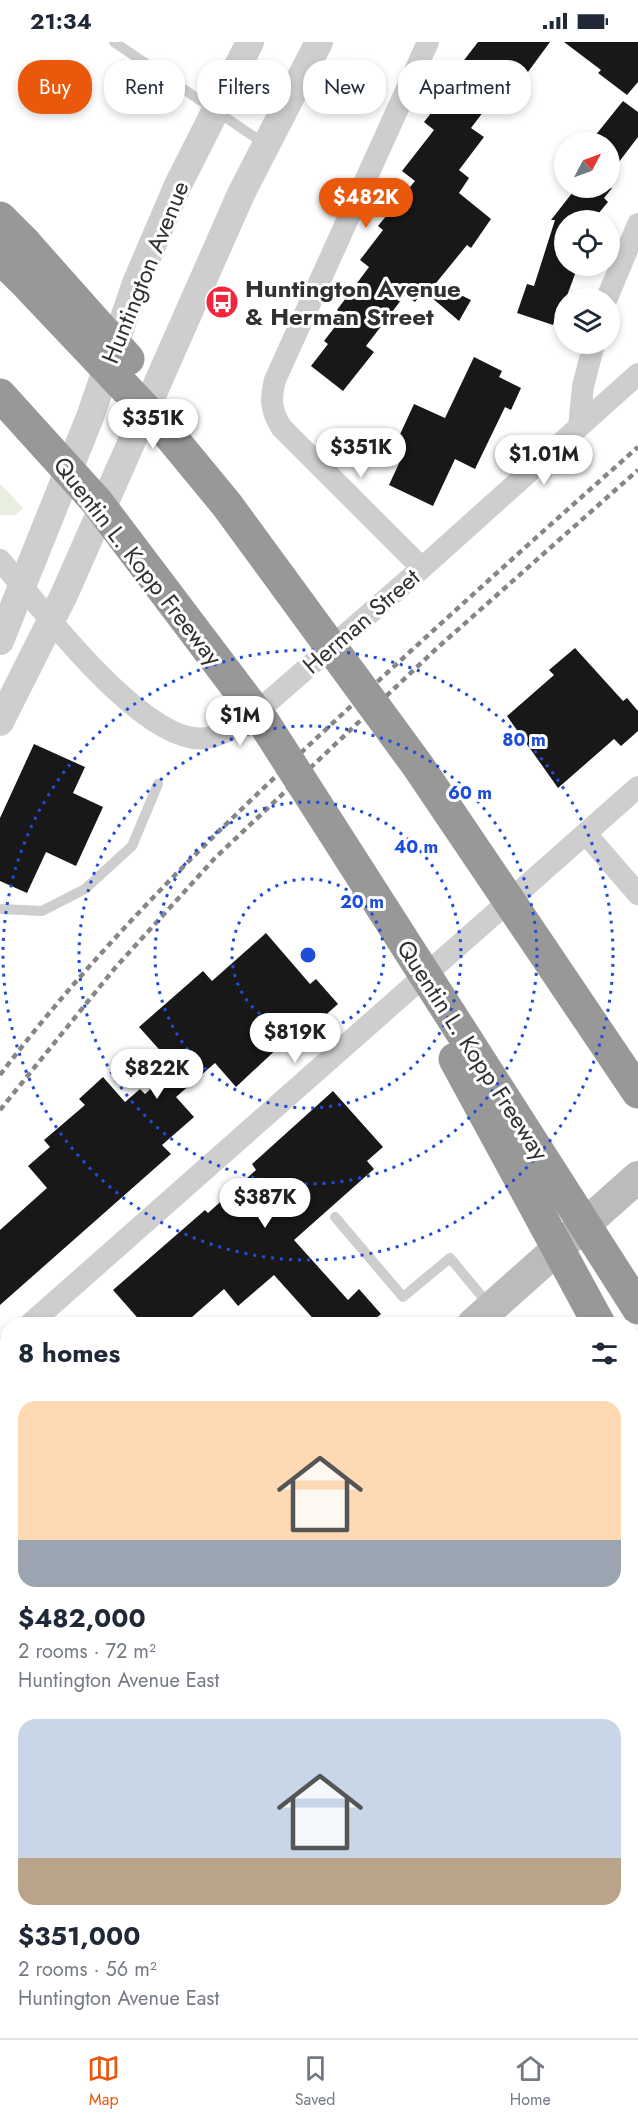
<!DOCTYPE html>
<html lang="en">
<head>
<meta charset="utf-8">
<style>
  :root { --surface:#fff; --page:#f6f6f7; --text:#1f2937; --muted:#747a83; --line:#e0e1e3; --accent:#ea580c }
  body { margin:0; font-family:Jost,sans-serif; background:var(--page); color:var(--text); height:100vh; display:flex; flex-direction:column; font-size:22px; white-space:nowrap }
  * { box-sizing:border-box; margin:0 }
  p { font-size:20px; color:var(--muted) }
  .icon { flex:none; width:33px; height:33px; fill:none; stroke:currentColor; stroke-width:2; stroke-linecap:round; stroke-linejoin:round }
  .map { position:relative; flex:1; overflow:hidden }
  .sheet { position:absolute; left:0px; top:1275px; width:639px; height:722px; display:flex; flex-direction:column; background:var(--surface); border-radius:24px 24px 0 0; box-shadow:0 3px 9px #0003 }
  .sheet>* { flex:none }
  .guide { position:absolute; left:18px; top:18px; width:603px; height:54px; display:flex; gap:12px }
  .needle { width:39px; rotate:49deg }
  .tools { position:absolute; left:554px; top:90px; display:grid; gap:12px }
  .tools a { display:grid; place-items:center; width:66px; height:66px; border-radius:50%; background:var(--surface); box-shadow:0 3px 9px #0003; font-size:30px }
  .price { position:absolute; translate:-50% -51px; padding:0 14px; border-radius:21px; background:#fff; color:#222; font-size:20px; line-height:39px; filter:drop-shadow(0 2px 3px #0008) }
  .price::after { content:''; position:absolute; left:50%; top:36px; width:18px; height:14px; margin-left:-9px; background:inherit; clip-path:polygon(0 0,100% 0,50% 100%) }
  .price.current { background:var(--accent); color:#fff }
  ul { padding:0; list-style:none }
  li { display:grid; align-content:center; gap:12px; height:318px; padding:0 18px }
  li span { display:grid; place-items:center; height:186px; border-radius:18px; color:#555 }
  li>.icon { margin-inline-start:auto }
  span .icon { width:108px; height:108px; fill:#fffc; stroke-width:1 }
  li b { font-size:26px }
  h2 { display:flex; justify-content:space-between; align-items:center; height:72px; padding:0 18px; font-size:26px }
  .pill { padding:0 21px; border-radius:24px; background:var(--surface); box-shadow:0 3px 9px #0003; font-size:21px; line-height:54px }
  .pill.current { background:var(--accent); color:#fff }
  .status { display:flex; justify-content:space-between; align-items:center; height:42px; padding:0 30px; background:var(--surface); direction:ltr }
  .status svg { height:16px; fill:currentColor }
  .tab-bar { display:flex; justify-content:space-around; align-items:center; height:84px; border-top:2px solid var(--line); background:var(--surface); font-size:16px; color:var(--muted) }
  .tab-bar a { display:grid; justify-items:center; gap:3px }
  .tab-bar .current { color:var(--accent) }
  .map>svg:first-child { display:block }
  .green { fill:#e8efde }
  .building { fill:#181818 }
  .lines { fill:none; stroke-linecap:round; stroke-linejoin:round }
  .service { stroke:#cecece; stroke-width:10 }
  .minor { stroke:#cecece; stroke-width:22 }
  .tertiary { stroke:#cecece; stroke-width:28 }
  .secondary { stroke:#bbb; stroke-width:32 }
  .motorway { stroke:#989898; stroke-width:33 }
  .rail { stroke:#868686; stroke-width:4.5; stroke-dasharray:6 4.5; stroke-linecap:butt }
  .motorway-bridge { stroke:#989898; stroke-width:33 }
  .ring { fill:none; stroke:#1d4ed8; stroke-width:3; stroke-dasharray:3 6 }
  .labels { text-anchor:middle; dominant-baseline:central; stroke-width:6; stroke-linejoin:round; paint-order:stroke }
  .street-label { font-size:24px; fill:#313131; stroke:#fff }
  .poi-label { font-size:24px; font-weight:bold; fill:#313131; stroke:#fff; text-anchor:start }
  .centre { fill:#1d4ed8; stroke:#fff; stroke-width:3 }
  .ring-label { font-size:18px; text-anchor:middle; font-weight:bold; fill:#1d4ed8; stroke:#fff; stroke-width:6; stroke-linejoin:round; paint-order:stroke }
</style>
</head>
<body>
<div class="status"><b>21:34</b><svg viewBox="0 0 49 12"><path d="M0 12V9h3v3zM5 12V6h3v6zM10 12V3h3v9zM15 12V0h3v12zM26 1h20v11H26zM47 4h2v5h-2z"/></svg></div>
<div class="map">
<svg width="638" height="1996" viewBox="0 0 638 1996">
  <rect width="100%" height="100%" fill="#fff"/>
  <path class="green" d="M0 442 23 466 15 473H0Z"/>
  <path class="building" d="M478 0H550L506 60 496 53 471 86 484 95 459 128 469 136 459 151 491 177 471 206 467 203 436 241 471 258 459 279 424 249 415 260 405 253 366 304 374 310 343 349 311 324 328 302 324 299 344 273 337 268 369 225 360 218 383 188 378 184 415 139 402 129 434 88 424 80 443 56 438 52Z
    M564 0H638V40L627 53 598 31 601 28Z
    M623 59 638 70V95L609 133V100H590Z
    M576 146H612L604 156 608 160 593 178H564V224H578L561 270 557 269 553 283 517 271 527 242 534 244 555 178H551Z
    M474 315 502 329 499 335 521 346 511 368 505 365 475 427 455 417 433 464 389 443 406 406 396 401 414 362 445 376Z
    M575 606 623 659 627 656 638 669V689L621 704 614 697 558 746 507 674 554 633 549 628Z
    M34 702 85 725 73 751 103 765 76 824 46 810 27 851 0 839V776Z
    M266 891 310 942 316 937 338 962 303 993 298 987 236 1045 215 1021 176 1055 194 1075 162 1103 171 1112 0 1263V1188L47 1146 28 1124 50 1105 44 1098 85 1063 79 1057 103 1035 125 1060 140 1047 145 1052 175 1025 139 985 203 929 212 939Z
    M333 1049 383 1105 367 1119 374 1127 294 1198 348 1258 359 1247 381 1272 369 1282H318L274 1233 238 1264 224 1247 184 1282H143L113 1248 205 1168 208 1171 256 1128 252 1122Z"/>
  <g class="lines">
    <path class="service" d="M114 0 265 102
      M0 867 42 869 85 847 132 804 158 742
      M335 1175 403 1255 450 1216 489 1263
      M0 1634 8 1642"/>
    <path class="minor" d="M607 256 638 182
      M579 385 583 344 594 302
      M0 518C39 562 145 707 207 696 224 693 238 683 252 674L422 526 638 332
      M422 526 281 385C271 368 270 358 275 338L428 0
      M586 792 638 852
      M30 1282 638 745
      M0 1309 8 1302
      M0 1388 8 1396
      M573 1989 579 1996
      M200 1996 208 1989"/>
    <path class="tertiary" d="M0 599 90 375 136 241 178 143 250 0
      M0 680 64 553 241 152 319 0"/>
    <path class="secondary" d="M473 1282 638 1135
      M0 1722 8 1715"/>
    <path class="motorway" d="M0 176 24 200
      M0 216 21 236
      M632 1337 638 1348"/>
    <path class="rail" d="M0 1033C90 914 197 808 306 706 415 604 526 504 638 405
      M0 1068 115 926 215 816 436 607 638 428"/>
    <path class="motorway-bridge" d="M24 200 128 317
      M21 236 166 389 227 463 418 724 638 1050
      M0 353 97 460 264 681 638 1266
      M455 1017 599 1282"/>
  </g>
  <g class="ring">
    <circle cx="308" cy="913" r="76"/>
    <circle cx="308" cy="913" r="153"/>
    <circle cx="308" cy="913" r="229"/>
    <circle cx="308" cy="913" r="305"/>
  </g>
  <defs>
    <g id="bus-disc" transform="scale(1.725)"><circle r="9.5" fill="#f6253b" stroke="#fff"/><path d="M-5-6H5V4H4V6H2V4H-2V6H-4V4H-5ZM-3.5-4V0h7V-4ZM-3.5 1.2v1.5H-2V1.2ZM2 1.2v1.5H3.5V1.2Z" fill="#fff"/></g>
  </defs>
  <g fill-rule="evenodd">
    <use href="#bus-disc" x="222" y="260"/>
  </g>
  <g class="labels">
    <g class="street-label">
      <text transform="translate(145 230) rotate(-68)">Huntington Avenue</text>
      <text transform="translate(138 519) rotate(52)">Quentin L. Kopp Freeway</text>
      <text transform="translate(361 579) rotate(-41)">Herman Street</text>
      <text transform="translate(473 1008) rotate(57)">Quentin L. Kopp Freeway</text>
    </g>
    <g class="poi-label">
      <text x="245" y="246">Huntington Avenue<tspan x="245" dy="28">&amp; Herman Street</tspan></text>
    </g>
  </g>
  <circle cx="308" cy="913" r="9" class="centre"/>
  <g class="ring-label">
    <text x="524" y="704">80 m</text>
    <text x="470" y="757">60 m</text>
    <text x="416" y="811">40 m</text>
    <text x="362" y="866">20 m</text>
  </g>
</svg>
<div class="tools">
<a><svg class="needle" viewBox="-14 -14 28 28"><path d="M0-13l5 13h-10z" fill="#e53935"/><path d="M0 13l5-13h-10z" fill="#747a83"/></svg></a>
<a><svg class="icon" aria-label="locate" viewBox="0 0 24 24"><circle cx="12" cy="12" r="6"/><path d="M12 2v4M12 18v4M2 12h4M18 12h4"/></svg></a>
<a><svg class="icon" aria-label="layers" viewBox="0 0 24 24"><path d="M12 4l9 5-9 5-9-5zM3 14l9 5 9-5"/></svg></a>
</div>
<b class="price current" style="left:366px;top:187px">$482K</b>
<b class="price" style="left:153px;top:408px">$351K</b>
<b class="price" style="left:361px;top:437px">$351K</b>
<b class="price" style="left:544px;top:444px">$1.01M</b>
<b class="price" style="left:240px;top:705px">$1M</b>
<b class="price" style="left:295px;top:1022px">$819K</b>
<b class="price" style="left:157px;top:1058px">$822K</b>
<b class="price" style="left:265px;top:1187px">$387K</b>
<div class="guide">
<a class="pill current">Buy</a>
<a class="pill">Rent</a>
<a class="pill">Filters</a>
<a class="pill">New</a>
<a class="pill">Apartment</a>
</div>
<section class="sheet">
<h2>8 homes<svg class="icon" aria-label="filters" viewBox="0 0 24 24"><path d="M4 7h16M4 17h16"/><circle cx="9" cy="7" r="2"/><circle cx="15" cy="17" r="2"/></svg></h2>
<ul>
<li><span style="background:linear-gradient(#ffd9b3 75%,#9aa5b1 0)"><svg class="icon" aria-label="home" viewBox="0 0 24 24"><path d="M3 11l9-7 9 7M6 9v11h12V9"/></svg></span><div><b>$482,000</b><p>2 rooms · 72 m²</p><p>Huntington Avenue East</p></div></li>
<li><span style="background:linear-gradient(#c9d6e8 75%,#b9a48a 0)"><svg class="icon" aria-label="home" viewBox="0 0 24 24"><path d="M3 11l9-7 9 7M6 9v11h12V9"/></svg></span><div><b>$351,000</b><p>2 rooms · 56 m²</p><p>Huntington Avenue East</p></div></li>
</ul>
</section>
</div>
<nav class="tab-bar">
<a class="current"><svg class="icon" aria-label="map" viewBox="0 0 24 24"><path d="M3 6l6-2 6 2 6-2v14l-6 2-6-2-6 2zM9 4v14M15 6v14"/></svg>Map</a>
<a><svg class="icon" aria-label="saved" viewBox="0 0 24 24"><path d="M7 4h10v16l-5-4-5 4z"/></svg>Saved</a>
<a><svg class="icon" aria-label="home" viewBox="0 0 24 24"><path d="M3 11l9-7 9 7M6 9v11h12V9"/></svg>Home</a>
</nav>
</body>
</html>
